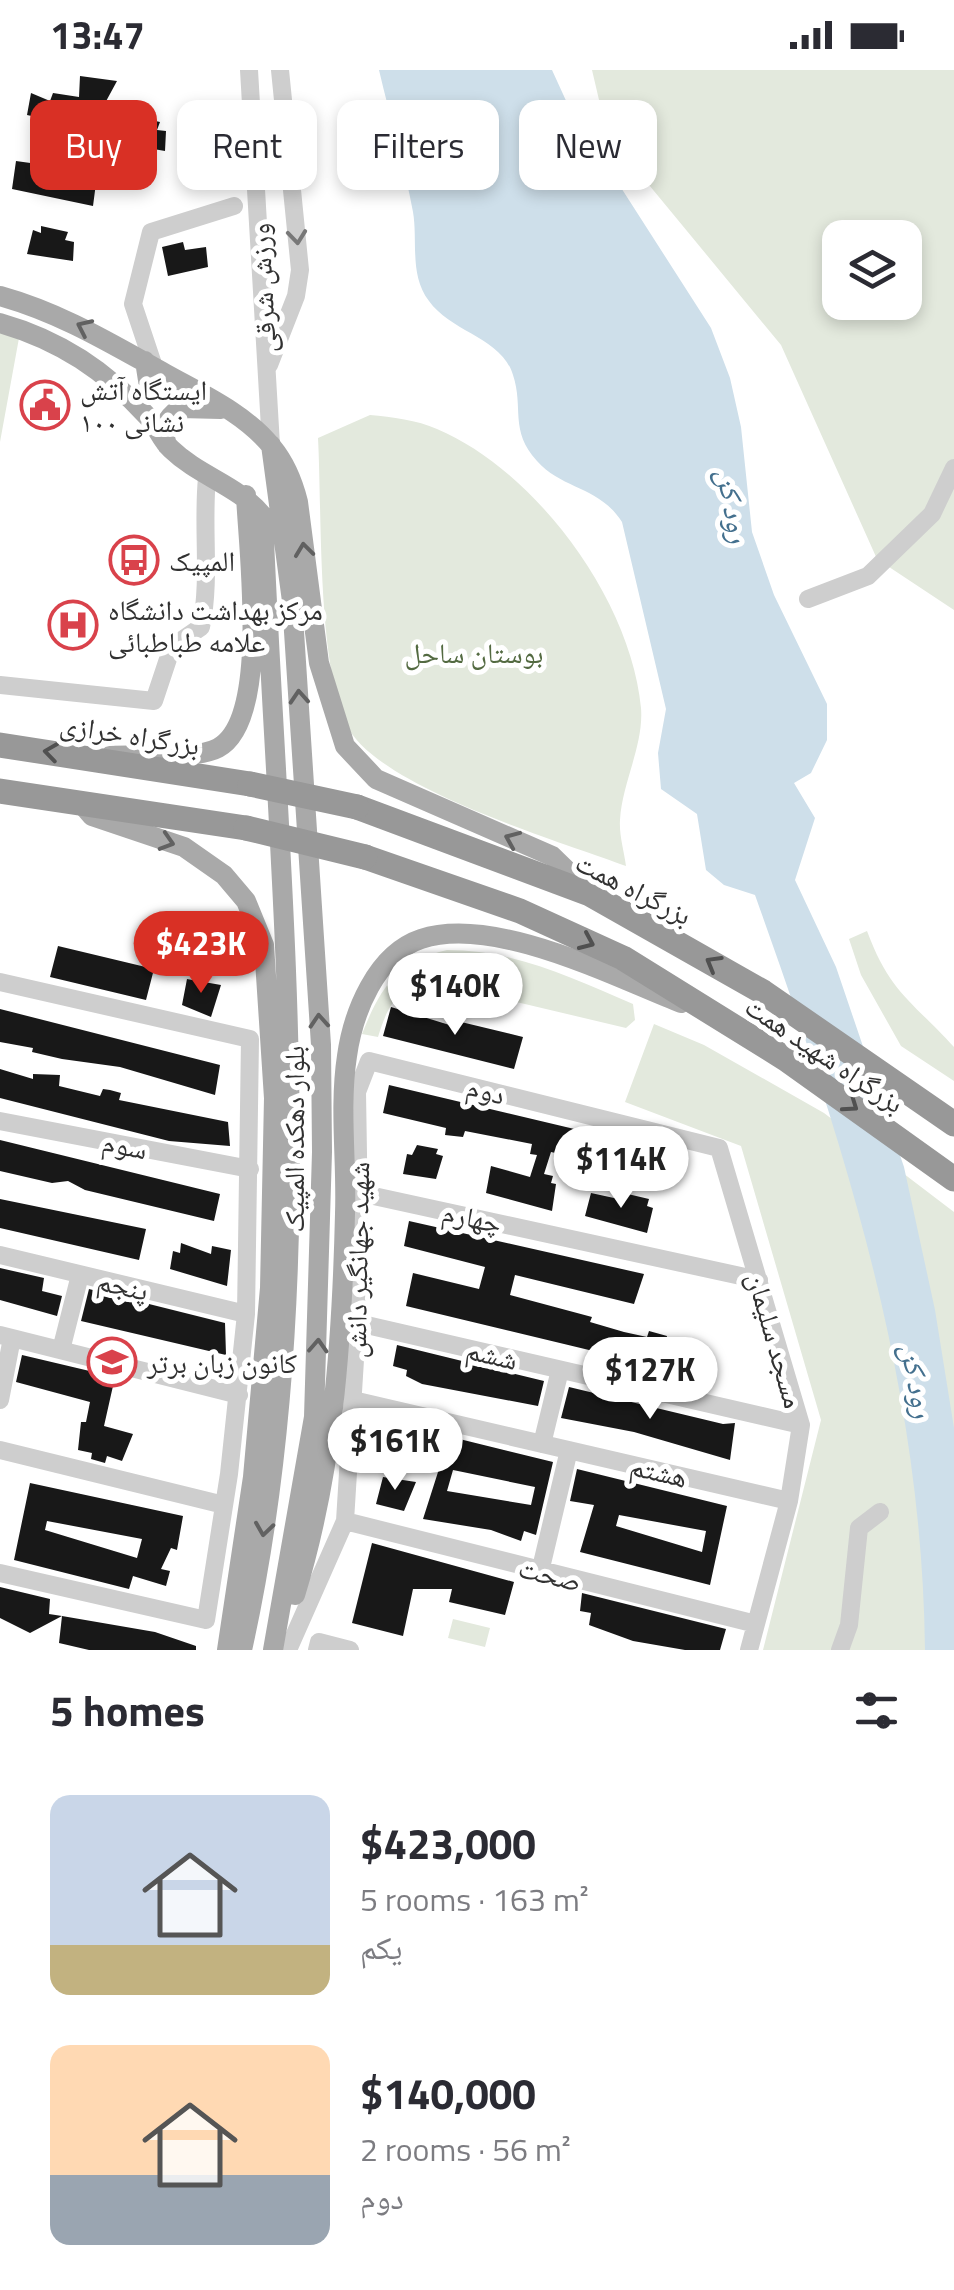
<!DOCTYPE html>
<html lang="en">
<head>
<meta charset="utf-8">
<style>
  :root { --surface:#fff; --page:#f7f7f7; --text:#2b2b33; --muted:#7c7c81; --accent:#d93025 }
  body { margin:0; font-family:"Titillium Web","Noto Naskh Arabic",sans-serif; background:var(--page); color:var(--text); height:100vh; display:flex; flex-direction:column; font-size:38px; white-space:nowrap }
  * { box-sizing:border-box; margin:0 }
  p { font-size:32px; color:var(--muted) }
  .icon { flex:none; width:55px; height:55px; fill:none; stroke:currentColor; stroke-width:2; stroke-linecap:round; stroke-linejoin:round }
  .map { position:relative; height:1580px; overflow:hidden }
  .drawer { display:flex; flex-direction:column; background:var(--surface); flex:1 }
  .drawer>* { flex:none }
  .hud { position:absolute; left:30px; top:30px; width:895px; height:90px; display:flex; gap:20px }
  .tools { position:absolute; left:822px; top:150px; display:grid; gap:20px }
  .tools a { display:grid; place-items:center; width:100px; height:100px; border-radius:20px; background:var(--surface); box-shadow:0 5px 15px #0003; font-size:50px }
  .price { position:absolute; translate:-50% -85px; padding:0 22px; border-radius:35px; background:#fff; color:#222; font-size:32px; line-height:65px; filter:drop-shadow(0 2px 5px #0008) }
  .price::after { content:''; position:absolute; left:50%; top:60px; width:30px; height:22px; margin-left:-15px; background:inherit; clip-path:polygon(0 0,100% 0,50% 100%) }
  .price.active { background:var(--accent); color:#fff }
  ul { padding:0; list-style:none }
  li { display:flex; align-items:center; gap:30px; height:250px; padding:0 50px }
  li span { display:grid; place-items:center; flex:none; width:280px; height:200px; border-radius:20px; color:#555 }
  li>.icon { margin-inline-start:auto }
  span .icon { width:120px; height:120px; fill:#fffc; stroke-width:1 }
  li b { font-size:42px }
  h2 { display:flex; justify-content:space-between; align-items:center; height:120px; padding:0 50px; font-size:42px }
  .tag { padding:0 35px; border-radius:20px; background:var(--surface); box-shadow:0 5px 15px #0003; font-size:35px; line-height:90px }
  .tag.active { background:var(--accent); color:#fff }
  .status { display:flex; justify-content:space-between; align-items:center; height:70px; padding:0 50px; background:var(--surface); direction:ltr }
  .status svg { height:28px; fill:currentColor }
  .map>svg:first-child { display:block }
  .green { fill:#e3e9dd; fill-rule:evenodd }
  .water { fill:#cedfea }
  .building { fill:#181818; fill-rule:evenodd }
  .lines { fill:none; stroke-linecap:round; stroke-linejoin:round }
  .minor { stroke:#cecece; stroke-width:18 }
  .major { stroke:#a9a9a9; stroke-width:20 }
  .highway { stroke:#989898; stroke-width:25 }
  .highway-bridge { stroke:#989898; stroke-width:25 }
  .oneway { stroke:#787878 }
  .oneway2 { stroke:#616161 }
  .oneway3 { stroke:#505050 }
  .labels { text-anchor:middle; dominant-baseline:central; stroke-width:10; stroke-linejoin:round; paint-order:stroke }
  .street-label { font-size:28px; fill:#313131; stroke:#fff }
  .poi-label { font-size:28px; fill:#313131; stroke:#fff; text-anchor:start }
  .park-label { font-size:28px; fill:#536a41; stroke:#fff }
  .water-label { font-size:30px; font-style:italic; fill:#44708e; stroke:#fff }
</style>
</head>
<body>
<div class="status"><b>13:47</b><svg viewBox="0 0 49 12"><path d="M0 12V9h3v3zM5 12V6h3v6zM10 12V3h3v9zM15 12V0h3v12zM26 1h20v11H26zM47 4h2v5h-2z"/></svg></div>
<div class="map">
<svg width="954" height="1580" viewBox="0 0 954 1580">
  <rect width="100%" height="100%" fill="#fff"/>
  <path class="green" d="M592 0H954V540L877 489 781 275 607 64ZM840 168H905V232H840Z
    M0 262 19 268 0 372Z
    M370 345C392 347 417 350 437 359 536 401 631 530 641 638 644 675 622 713 620 750 619 765 624 781 626 796 560 771 375 717 346 654 317 590 322 442 318 368Z
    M867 861C890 923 912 931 954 977V1011L901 976 861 905 849 869Z
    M447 880C515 880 572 908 633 934L635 950 626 958 424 910C395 922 387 938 378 967L362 964C380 918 397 892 447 880Z
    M654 954 704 975 824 1043 954 1142V1580H763L821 1350 741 1076 625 1032Z
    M453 1549 490 1558 485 1577 448 1568Z"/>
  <path class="water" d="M379 0H552L568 35 711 258 730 308 741 357 752 462 774 525 827 634V670L811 703 794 713 815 748 795 810 836 897 904 1097 935 1240 954 1358V1580H925C922 1312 844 1074 755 825L724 815 706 800 697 744 661 719 658 683 666 639 622 452C599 416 563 420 537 391 509 360 524 338 513 305 502 268 451 262 429 231 409 205 418 171 413 142 404 94 390 47 379 0Z"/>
  <path class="building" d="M80 6 117 11 91 59 27 45 31 23 50 31 53 23 79 27Z
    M133 46 160 52 157 60 166 61 165 81 119 73 125 49 133 53Z
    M16 91 59 97 57 105 96 113 93 136 12 119Z
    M41 156 68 162 65 170 74 172 73 191 27 184 33 160 41 163Z
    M183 172 185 180 206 177 208 197 168 206 162 177Z
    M58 876 154 899 146 930 50 907Z
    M187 909 221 915 211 947 182 935Z
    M391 937 456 957 457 951 523 967 514 999 383 966Z
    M0 939 220 995 215 1025 120 997 62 989 32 982 33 978 0 972Z
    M0 999 33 1009V1004L60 1005 59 1016 100 1026 103 1019 110 1020 121 1023 119 1030 228 1052 230 1076 169 1071 0 1028Z
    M389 1015 667 1081 659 1107 644 1104 643 1108 623 1098 551 1082 544 1104 553 1106 551 1113 556 1114 552 1141 486 1123 491 1096 530 1107 537 1085 530 1084 532 1074 465 1061 463 1067 445 1065 446 1058 383 1043Z
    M0 1070 220 1124 214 1151 85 1120 68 1111 52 1113 0 1101Z
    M417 1075 438 1079 436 1084 443 1086 436 1109 403 1104 407 1084 412 1085Z
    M615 1121 649 1129 647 1136 653 1138 647 1163 585 1146 591 1123 614 1128Z
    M0 1129 146 1159 139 1190 0 1158Z
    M409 1151 644 1204 634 1234 515 1205 510 1225 592 1247 590 1252 624 1262 647 1267 649 1261 667 1266 666 1272 689 1276 691 1270 703 1273 697 1306 406 1236 413 1203 479 1219 485 1197 404 1176Z
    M181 1173 211 1184 212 1176 231 1180 227 1216 170 1199 173 1181 180 1183Z
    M0 1198 44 1208 42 1221 62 1226 57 1246 0 1230Z
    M89 1219 225 1253 226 1285 81 1251Z
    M397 1275 544 1311 538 1336 422 1314 406 1306 407 1300 393 1296Z
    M22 1285 115 1307 104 1356 133 1364 122 1391 107 1386 105 1393 91 1389 92 1383 78 1380 81 1352H86L90 1332 16 1312Z
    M569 1317 723 1354 735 1353 730 1390 634 1362 561 1348Z
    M419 1359 553 1392 536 1465 524 1461 521 1471 491 1460 423 1449 446 1377 432 1372 425 1390 406 1386 410 1360ZM453 1400 535 1417 531 1435 447 1421Z
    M577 1399 727 1436 710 1515 580 1482 594 1435 570 1431ZM619 1445 706 1461 702 1482 616 1456Z
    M383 1407 416 1412 404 1441 376 1434Z
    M30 1413 183 1446 177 1480 171 1478 161 1499 170 1501 166 1516 133 1506 129 1519 14 1490ZM47 1451 142 1469 137 1488 45 1460Z
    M372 1473 514 1512 505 1545 449 1532 452 1519H413L403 1566 352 1553Z
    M0 1517 50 1529 49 1544 62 1546 30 1563 0 1548Z
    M582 1523 726 1559 720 1580H685L633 1571 589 1555 591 1543 580 1541Z
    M62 1546 155 1562 196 1576V1580H89L59 1573Z"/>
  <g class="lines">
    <path class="minor" d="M249 0 271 375
      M269 295 296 226 300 200 280 0
      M154 297 133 234 151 162 234 136
      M808 529 868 506 932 444 954 398
      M0 615 154 631 172 577 201 557C211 509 202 457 207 408
      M0 912 250 969 246 1244 229 1404 206 1550 0 1503
      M0 1051 250 1099
      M360 1123 759 1210
      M0 1185 246 1244
      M358 1253 801 1355
      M0 1265 239 1325
      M61 1280 80 1205
      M0 1330 12 1268
      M353 1330 789 1431
      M542 1374 560 1300
      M0 1380 224 1435
      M345 1451 756 1554
      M540 1502 569 1380
      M288 1580 345 1451 360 1209 357 1022 369 991 719 1078 801 1355 789 1431 749 1580
      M317 1580 319 1572 350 1580
      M840 1580 849 1555 859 1458 880 1442"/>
    <path class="major" d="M0 226C61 243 110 273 166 304 202 324 246 344 272 377 286 394 293 412 298 432L319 593 345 676 376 709 552 786 589 822
      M0 253C60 270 106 301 148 347 157 356 161 370 171 379 200 407 238 415 263 446 278 823 325 1207 242 1580
      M124 325 139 329 150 323 145 291
      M167 375C161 358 165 349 180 338L221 339
      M271 375 292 531 321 975 322 1082 314 1347 273 1580
      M110 686C137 684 196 690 218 678 271 650 248 479 246 425
      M80 732 92 746 184 777 224 805 246 831 264 875 274 1028 270 1218 253 1407 227 1580
      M295 1525C333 1402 342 1273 345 1144 347 1092 339 1038 347 986 353 943 376 884 421 869 494 845 612 906 681 933"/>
    <path class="highway" d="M0 675 250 714
      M0 721 246 758
      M357 737 590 824 763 922 954 1054
      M365 787 520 841 623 888 786 989 954 1109"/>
    <path class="highway-bridge" d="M250 714 357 737
      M246 758 365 787"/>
  </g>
  <defs><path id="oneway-chevron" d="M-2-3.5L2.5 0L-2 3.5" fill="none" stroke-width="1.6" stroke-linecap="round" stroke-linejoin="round" transform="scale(2.5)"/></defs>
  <use class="oneway" href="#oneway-chevron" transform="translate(297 167) rotate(84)"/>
  <g class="oneway2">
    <use href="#oneway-chevron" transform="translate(84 257) rotate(-155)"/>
    <use href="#oneway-chevron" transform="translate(304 480) rotate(-97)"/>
    <use href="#oneway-chevron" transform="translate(299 627) rotate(-94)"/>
    <use href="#oneway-chevron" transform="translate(512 769) rotate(-157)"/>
    <use href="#oneway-chevron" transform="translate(167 772) rotate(17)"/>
    <use href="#oneway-chevron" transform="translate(319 951) rotate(-94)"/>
    <use href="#oneway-chevron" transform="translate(318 1276) rotate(-87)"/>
    <use href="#oneway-chevron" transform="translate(264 1459) rotate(98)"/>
  </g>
  <g class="oneway3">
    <use href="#oneway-chevron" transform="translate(51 682) rotate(-172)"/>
    <use href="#oneway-chevron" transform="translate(587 872) rotate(24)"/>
    <use href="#oneway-chevron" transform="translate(713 893) rotate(-150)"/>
    <use href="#oneway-chevron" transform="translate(851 1035) rotate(35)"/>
  </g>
  <defs>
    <g id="civic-ring" transform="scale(2.5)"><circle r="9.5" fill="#fff" stroke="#d9424b" stroke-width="1.5"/><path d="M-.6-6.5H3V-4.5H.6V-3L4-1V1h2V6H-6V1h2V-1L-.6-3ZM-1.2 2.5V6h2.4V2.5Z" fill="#d9424b"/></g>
    <g id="bus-ring" transform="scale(2.5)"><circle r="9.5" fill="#fff" stroke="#d9424b" stroke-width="1.5"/><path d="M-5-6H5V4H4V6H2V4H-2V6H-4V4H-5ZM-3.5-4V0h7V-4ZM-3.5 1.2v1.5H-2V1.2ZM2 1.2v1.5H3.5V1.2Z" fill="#d9424b"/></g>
    <g id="hospital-ring" transform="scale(2.5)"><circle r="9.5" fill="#fff" stroke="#d9424b" stroke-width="1.5"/><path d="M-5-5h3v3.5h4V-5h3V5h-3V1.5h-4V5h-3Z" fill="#d9424b"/></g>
    <g id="school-ring" transform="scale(2.5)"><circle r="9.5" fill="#fff" stroke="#d9424b" stroke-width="1.5"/><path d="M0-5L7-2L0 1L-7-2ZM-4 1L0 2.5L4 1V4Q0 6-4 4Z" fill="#d9424b"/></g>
  </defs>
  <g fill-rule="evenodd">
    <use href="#civic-ring" x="45" y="335"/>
    <use href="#bus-ring" x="134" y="490"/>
    <use href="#hospital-ring" x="73" y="555"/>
    <use href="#school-ring" x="112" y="1292"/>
  </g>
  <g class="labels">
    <g class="street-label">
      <text transform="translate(262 218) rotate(-93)">ورزش شرقی</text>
      <text transform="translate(130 664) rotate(9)">بزرگراه خرازی</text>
      <text transform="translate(634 818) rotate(27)">بزرگراه همت</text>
      <text transform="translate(825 984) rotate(34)">بزرگراه شهید همت</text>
      <text transform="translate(486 1020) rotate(14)">دوم</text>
      <text transform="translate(293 1069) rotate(-90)">بلوار دهکده المپیک</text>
      <text transform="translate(125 1075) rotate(11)">سوم</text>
      <text transform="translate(472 1147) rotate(12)">چهارم</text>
      <text transform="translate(357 1190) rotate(-89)">شهید جهانگیر دانش</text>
      <text transform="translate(123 1215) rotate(13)">پنجم</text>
      <text transform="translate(776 1270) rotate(74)">مسجد سلیمان</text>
      <text transform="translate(492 1284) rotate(13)">ششم</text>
      <text transform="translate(659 1401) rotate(13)">هشتم</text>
      <text transform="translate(550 1504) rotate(14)">صحت</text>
    </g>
    <g class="poi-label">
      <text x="80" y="319">ایستگاه آتش<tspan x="80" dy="32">نشانی ۱۰۰</tspan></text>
      <text x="169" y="490">المپیک</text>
      <text x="108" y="539">مرکز بهداشت دانشگاه<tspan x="108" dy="32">علامه طباطبائی</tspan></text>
      <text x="147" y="1292">کانون زبان برتر</text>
    </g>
    <g class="park-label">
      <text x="474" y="582">بوستان ساحل</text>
    </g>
    <g class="water-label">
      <text transform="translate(734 436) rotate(80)">رود کن</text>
      <text transform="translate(918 1311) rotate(80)">رود کن</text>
    </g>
  </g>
</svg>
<div class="tools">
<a><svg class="icon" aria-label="layers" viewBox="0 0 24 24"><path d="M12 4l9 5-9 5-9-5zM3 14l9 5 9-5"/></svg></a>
</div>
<b class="price active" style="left:201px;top:926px">$423K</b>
<b class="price" style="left:455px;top:968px">$140K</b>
<b class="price" style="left:621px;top:1141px">$114K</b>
<b class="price" style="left:650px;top:1352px">$127K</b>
<b class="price" style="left:395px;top:1423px">$161K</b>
<div class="hud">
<a class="tag active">Buy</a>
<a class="tag">Rent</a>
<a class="tag">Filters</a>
<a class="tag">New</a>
</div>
</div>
<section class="drawer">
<h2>5 homes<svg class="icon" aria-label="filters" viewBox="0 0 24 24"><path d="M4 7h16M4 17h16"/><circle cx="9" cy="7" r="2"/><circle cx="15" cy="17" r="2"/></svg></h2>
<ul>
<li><span style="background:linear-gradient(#c9d6e8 75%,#c2b280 0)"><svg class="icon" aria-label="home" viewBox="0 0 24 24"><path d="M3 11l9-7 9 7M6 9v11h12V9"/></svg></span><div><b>$423,000</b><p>5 rooms · 163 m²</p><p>یکم</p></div></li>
<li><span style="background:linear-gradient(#ffd9b3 65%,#9aa5b1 0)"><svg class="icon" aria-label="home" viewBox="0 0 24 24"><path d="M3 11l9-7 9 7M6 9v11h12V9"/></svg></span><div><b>$140,000</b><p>2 rooms · 56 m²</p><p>دوم</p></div></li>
</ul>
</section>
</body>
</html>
